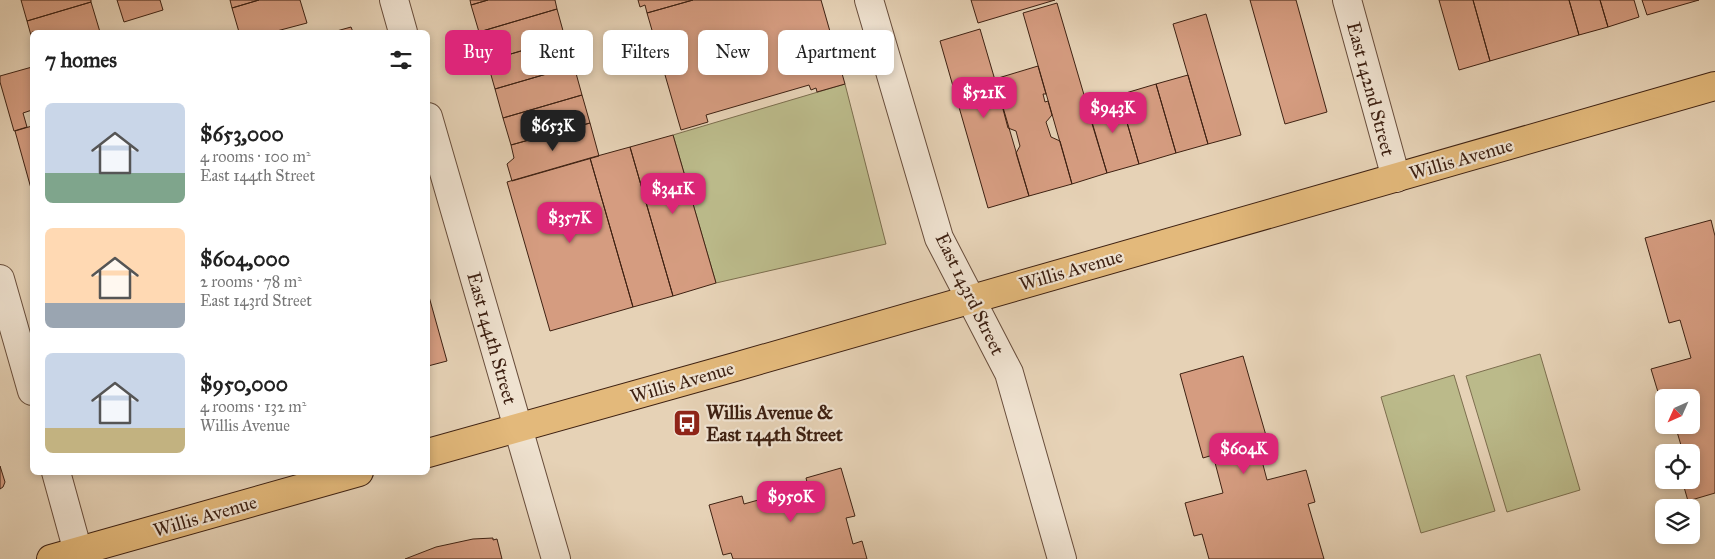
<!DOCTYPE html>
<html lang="en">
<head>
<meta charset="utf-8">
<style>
  :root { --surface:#fff; --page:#f2f2f2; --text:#222; --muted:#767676; --accent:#db2777 }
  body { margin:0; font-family:"IM FELL Great Primer",serif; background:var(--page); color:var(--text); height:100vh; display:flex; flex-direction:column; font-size:19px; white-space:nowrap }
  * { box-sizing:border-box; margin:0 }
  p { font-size:16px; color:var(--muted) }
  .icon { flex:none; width:28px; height:28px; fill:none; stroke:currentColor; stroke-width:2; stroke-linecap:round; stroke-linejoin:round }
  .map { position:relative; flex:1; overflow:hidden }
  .details { position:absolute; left:30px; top:30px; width:400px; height:445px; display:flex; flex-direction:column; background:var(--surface); border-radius:8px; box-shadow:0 2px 8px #0003 }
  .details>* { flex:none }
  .banner { position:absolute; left:445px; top:30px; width:475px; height:45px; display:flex; gap:10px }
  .needle { width:32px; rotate:225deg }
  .buttons { position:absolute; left:1655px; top:389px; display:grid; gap:10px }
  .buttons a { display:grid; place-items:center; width:45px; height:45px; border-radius:8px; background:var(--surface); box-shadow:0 2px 8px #0003; font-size:25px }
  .price { position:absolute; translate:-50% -42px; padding:0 11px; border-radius:10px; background:var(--accent); color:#fff; font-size:16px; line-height:32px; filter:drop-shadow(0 1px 2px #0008) }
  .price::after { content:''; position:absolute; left:50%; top:30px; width:15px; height:11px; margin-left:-8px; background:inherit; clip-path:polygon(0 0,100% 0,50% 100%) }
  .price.selected { background:#222; color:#fff }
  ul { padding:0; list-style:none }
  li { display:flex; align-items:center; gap:15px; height:125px; padding:0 15px }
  li span { display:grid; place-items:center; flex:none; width:140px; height:100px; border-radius:8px; color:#555 }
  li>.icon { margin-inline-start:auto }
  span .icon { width:60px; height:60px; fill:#fffc; stroke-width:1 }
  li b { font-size:21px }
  h2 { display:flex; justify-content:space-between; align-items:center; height:60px; padding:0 15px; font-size:21px }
  .tag { padding:0 18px; border-radius:8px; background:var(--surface); box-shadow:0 2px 8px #0003; font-size:18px; line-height:45px }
  .tag.selected { background:var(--accent); color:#fff }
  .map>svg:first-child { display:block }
  .green { fill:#bbba8a; stroke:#7c6e4e }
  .building { fill:#d59c80; stroke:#3e2112 }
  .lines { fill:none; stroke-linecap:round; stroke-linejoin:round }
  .minor-casing { stroke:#684d3b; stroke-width:30 }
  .major-casing { stroke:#3e2112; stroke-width:30 }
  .minor { stroke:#efe2d0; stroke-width:28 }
  .major { stroke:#e3b97b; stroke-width:28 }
  .labels { text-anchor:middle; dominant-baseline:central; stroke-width:4.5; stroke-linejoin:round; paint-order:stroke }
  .street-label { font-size:19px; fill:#3e2112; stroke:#efe2d0 }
  .poi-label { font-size:19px; font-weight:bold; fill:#3e2112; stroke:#efe2d0; text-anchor:start }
</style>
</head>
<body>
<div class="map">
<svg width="1715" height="559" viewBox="0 0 1715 559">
  <rect width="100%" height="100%" fill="#e6d2b6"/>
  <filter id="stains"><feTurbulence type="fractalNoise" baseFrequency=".004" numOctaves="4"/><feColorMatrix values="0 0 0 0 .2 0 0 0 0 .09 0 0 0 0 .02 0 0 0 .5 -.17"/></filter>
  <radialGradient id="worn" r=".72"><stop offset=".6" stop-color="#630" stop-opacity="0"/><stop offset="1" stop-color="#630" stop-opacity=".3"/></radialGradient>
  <path class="green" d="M845 84 886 244 716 283 673 135Z
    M1540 354 1580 490 1507 512 1466 376Z
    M1454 375 1495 511 1421 533 1381 397Z"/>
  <path class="building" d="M21 0H91V2L27 21Z
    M117 0H160L163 10 124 22Z
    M230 0H259L232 8Z
    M259 0H300L307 23 273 32H239L232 8Z
    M470 0H488L471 5Z
    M488 0H555L557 9 479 32 471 5Z
    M638 0H693L647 13 645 5 640 7Z
    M693 0H821L845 84 817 92 816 88 811 90 809 85 706 115 708 122 681 130 647 13Z
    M971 0H1055L978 23Z
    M1250 0H1296L1327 112 1285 124Z
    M1439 0H1473L1490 61 1459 70Z
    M1473 0H1569L1579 35 1490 61Z
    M1569 0H1600L1608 27 1579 35Z
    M1600 0H1634L1639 17 1608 27Z
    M1642 0H1699L1647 15Z
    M91 2 100 32H32V39L27 21Z
    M1057 3 1107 173 1072 184 1023 13Z
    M557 9 565 38 487 61 479 32Z
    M1206 14 1241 135 1208 144 1173 24Z
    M351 27 353 32H333Z
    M980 29 1029 196 988 208 940 41Z
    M565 38 574 66 495 89 487 61Z
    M574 66 582 95 503 118 495 89Z
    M1038 66 1046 94H1043L1045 102 1048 101 1052 115 1046 122 1051 137 1060 141 1072 184 1029 196 1016 153 1020 146 1016 131 1008 128 995 79Z
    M32 67V110L23 113 27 127 14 131 0 82V76Z
    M1188 75 1208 144 1176 153 1156 84Z
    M1156 84 1176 153 1139 164 1119 95Z
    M582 95 590 123 511 145 503 118Z
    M1119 95 1139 164 1107 173 1086 104Z
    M590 123 599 156 512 181 507 164 514 158 511 145Z
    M32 126V192L15 131Z
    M673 135 716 283 673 296 630 147Z
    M630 147 673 296 633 307 590 158Z
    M590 158 633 307 550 331 507 182Z
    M1711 220 1715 236V493L1688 501 1682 480H1691V452H1683L1675 425H1691V398H1664V401L1661 402 1651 369 1691 358 1680 320 1669 323 1645 238Z
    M428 293 447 361 428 366Z
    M1243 356 1267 439 1257 442 1267 480 1306 470 1315 502 1308 504 1324 559H1209L1202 534 1194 536 1185 503 1223 493 1213 455 1203 458 1180 374Z
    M0 466 5 482 3 487 0 489Z
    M841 468 855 516 846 518 853 544 862 541 867 559H733L731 553 723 555 709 505 742 496 744 504 808 486 806 478Z
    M493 538V540L497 539 502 559H405L436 547 473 539Z"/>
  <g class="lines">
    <g class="minor-casing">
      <path id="minor" d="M394 0 403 32
        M869 0 939 238 1009 373 1062 559
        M1347 0 1396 178
        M428 117 556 559
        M0 279 32 391
        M56 472 80 559"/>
    </g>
    <g class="major-casing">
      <path id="major" d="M428 453 735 367 1715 86
        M51 559 359 472"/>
    </g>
    <use href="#minor" class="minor"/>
    <use href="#major" class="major"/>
  </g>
  <defs>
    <g id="bus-square" transform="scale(1.4375)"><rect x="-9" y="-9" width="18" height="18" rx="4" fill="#8f2418" stroke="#efe2d0"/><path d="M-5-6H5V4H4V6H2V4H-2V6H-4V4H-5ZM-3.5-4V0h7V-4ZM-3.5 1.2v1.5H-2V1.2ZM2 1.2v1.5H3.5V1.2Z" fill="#fff"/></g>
  </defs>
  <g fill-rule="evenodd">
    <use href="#bus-square" x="687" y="423"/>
  </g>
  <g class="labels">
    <g class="street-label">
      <text transform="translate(1371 89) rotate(75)">East 142nd Street</text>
      <text transform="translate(1461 159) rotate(-16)">Willis Avenue</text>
      <text transform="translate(1071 270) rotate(-16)">Willis Avenue</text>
      <text transform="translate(970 294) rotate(64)">East 143rd Street</text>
      <text transform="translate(492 338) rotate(74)">East 144th Street</text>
      <text transform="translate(682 382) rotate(-16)">Willis Avenue</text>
      <text transform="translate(205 516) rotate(-16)">Willis Avenue</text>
    </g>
    <g class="poi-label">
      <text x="706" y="412">Willis Avenue &amp;<tspan x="706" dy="22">East 144th Street</tspan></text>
    </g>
  </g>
  <rect width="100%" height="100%" filter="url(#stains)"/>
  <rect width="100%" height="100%" fill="url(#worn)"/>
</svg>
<div class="buttons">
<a><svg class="needle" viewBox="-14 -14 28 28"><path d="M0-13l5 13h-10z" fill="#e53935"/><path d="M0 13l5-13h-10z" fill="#767676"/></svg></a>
<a><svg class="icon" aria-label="locate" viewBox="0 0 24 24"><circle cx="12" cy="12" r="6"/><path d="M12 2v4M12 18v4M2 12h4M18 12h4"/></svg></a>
<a><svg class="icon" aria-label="layers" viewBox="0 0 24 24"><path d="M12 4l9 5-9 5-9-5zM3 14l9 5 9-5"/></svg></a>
</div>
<b class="price" style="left:984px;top:119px">$521K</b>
<b class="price" style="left:1113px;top:134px">$943K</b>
<b class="price selected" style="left:553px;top:152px">$653K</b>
<b class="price" style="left:673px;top:215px">$341K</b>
<b class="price" style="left:570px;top:244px">$357K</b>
<b class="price" style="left:1244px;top:475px">$604K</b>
<b class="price" style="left:791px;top:523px">$950K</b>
<div class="banner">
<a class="tag selected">Buy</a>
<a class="tag">Rent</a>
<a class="tag">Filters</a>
<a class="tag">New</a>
<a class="tag">Apartment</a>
</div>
<section class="details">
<h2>7 homes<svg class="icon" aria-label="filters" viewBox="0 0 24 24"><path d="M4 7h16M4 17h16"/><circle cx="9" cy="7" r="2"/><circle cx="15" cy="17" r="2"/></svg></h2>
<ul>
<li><span style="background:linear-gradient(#c9d6e8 70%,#7fa58c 0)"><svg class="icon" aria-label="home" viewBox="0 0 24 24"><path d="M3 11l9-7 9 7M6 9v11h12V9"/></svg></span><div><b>$653,000</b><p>4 rooms · 100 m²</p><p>East 144th Street</p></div></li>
<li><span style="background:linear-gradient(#ffd9b3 75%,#9aa5b1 0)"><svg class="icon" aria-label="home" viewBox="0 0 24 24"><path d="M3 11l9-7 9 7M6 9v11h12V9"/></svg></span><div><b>$604,000</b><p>2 rooms · 78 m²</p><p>East 143rd Street</p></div></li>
<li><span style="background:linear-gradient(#c9d6e8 75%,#c2b280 0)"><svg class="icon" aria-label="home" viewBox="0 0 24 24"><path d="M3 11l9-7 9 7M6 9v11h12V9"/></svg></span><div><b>$950,000</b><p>4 rooms · 132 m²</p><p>Willis Avenue</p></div></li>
</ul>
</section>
</div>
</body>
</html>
